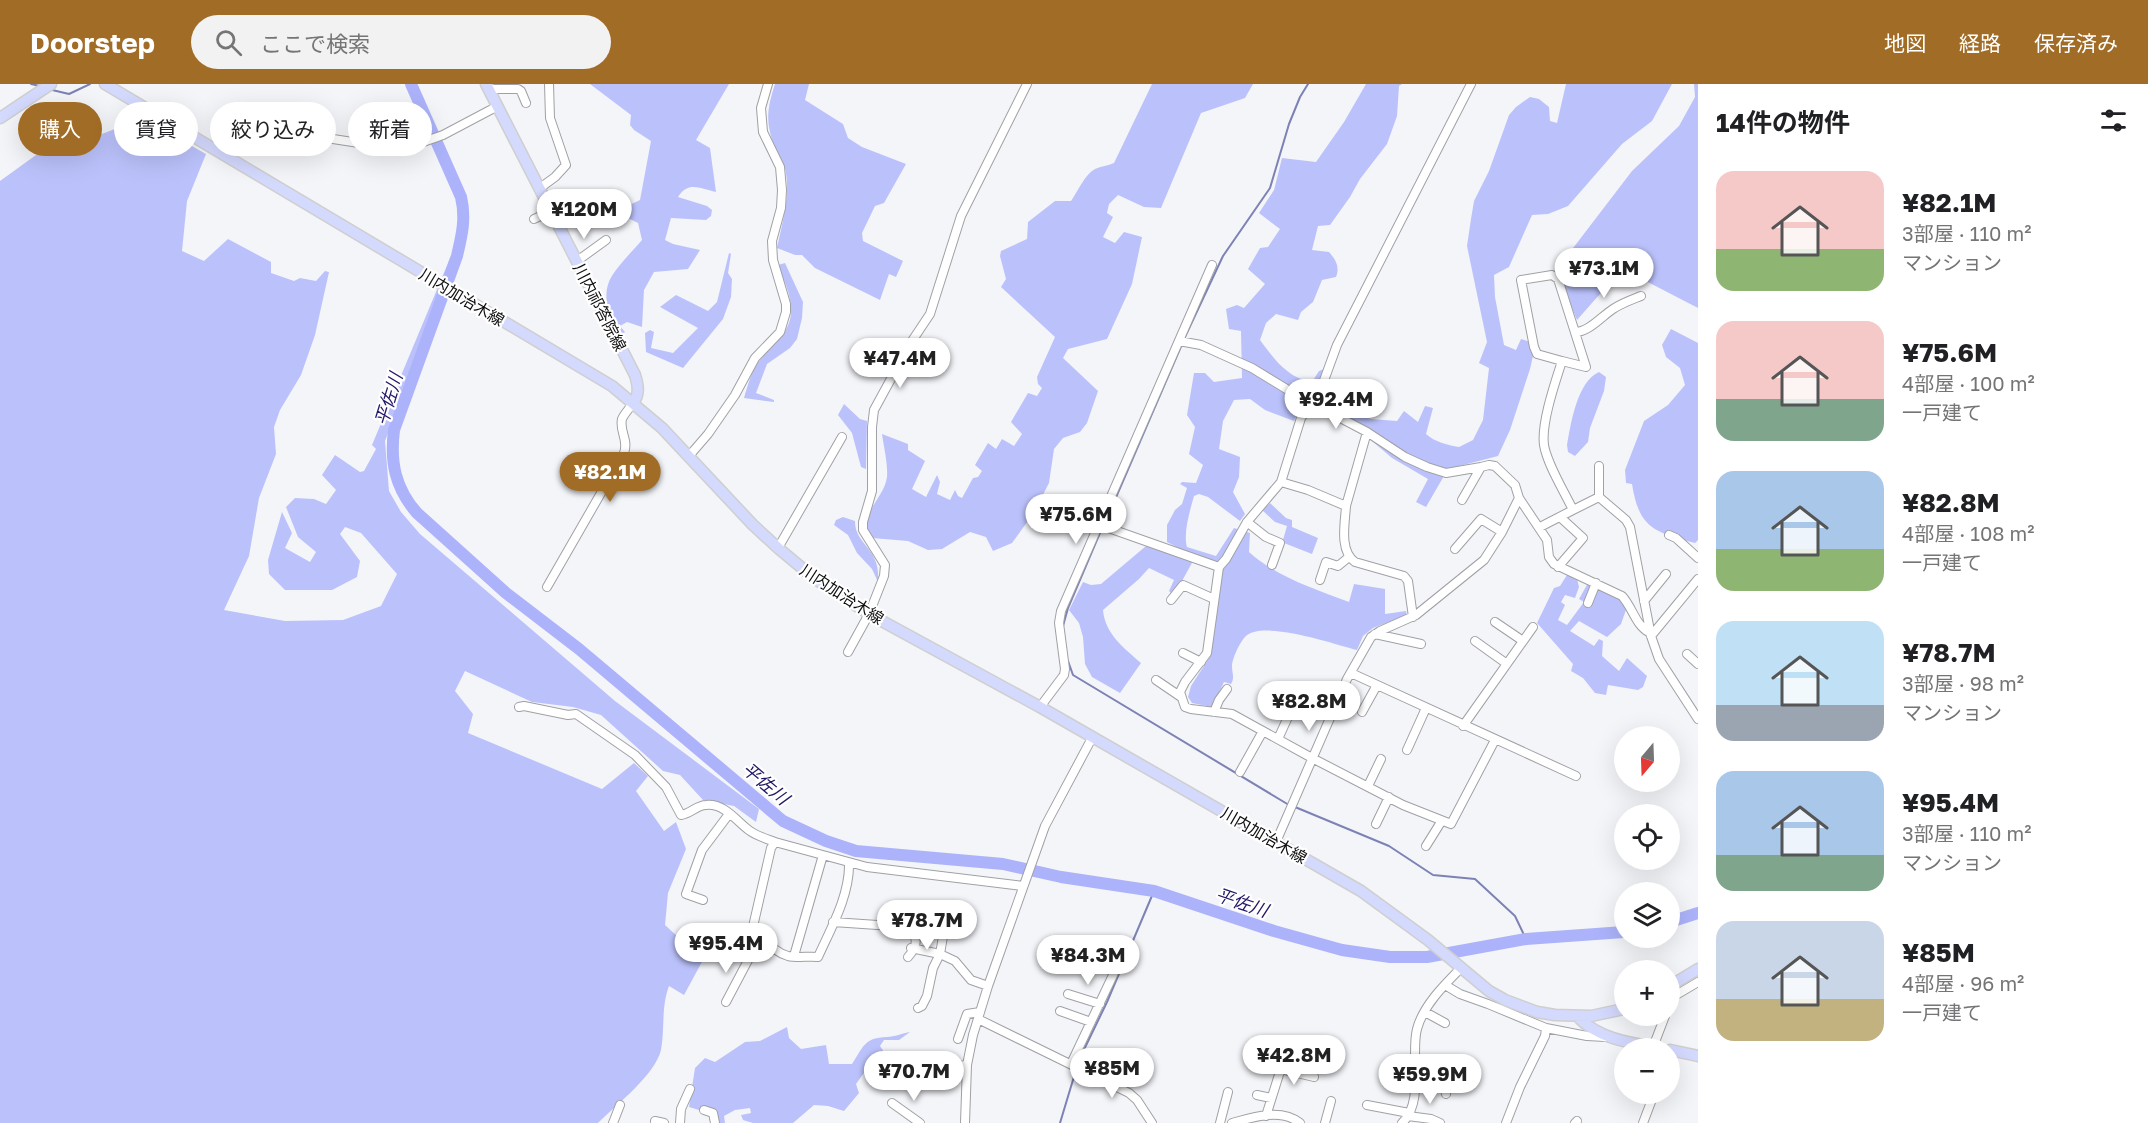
<!DOCTYPE html>
<html lang="ja">
<head>
<meta charset="utf-8">
<style>
  :root { --surface:#fff; --page:#f2f2f2; --text:#202124; --muted:#757577; --accent:#a16c25 }
  body { margin:0; font-family:"Golos Text","Noto Sans JP",sans-serif; background:var(--page); color:var(--text); height:100vh; display:flex; flex-direction:column; font-size:22px; white-space:nowrap }
  * { box-sizing:border-box; margin:0 }
  p { font-size:20px; color:var(--muted) }
  .icon { flex:none; width:33px; height:33px; fill:none; stroke:currentColor; stroke-width:2; stroke-linecap:round; stroke-linejoin:round }
  .map { position:relative; flex:1; overflow:hidden }
  .side { display:flex; flex-direction:column; background:var(--surface); width:450px }
  .side>* { flex:none }
  .hud { position:absolute; left:18px; top:18px; width:570px; height:54px; display:flex; gap:12px }
  .needle { width:39px; rotate:199deg }
  .fabs { position:absolute; left:1614px; top:642px; display:grid; gap:12px }
  .fabs a { display:grid; place-items:center; width:66px; height:66px; border-radius:50%; background:var(--surface); box-shadow:0 6px 24px #0002; font-size:30px }
  .price { position:absolute; translate:-50% -51px; padding:0 14px; border-radius:21px; background:#fff; color:#222; font-size:20px; line-height:39px; filter:drop-shadow(0 2px 3px #0008) }
  .price::after { content:''; position:absolute; left:50%; top:36px; width:18px; height:14px; margin-left:-9px; background:inherit; clip-path:polygon(0 0,100% 0,50% 100%) }
  .price.selected { background:var(--accent); color:#fff }
  ul { padding:0; list-style:none }
  li { display:flex; align-items:center; gap:18px; height:150px; padding:0 18px }
  li span { display:grid; place-items:center; flex:none; width:168px; height:120px; border-radius:18px; color:#555 }
  li>.icon { margin-inline-start:auto }
  span .icon { width:72px; height:72px; fill:#fffc; stroke-width:1 }
  li b { font-size:26px }
  h2 { display:flex; justify-content:space-between; align-items:center; height:72px; padding:0 18px; font-size:26px }
  .tag { padding:0 21px; border-radius:27px; background:var(--surface); box-shadow:0 6px 24px #0002; font-size:21px; line-height:54px }
  .tag.selected { background:var(--accent); color:#fff }
  header { display:flex; align-items:center; gap:36px; box-sizing:border-box; height:84px; padding:0 30px; background:var(--accent); color:#fff }
  header strong { font-size:28px }
  nav { display:flex; gap:33px; margin-inline-start:auto; font-size:21px }
  .search { width:420px; height:54px; background:var(--page); display:flex; align-items:center; gap:15px; box-sizing:border-box; padding:0 21px; border-radius:33px; color:var(--muted); font-size:22px }
  main { display:flex; flex:1; min-height:0 }
  .map>svg:first-child { display:block }
  .forest { fill:#bbc2fb }
  .lines { fill:none; stroke-linecap:round; stroke-linejoin:round }
  .stream { stroke:#7d82b4; stroke-width:2 }
  .river { stroke:#acb3fa; stroke-width:12 }
  .minor-casing { stroke:#a0a1a5; stroke-width:10 }
  .major-casing { stroke:#cfcfcf; stroke-width:13 }
  .minor { stroke:#fff; stroke-width:8 }
  .major { stroke:#d4d9fe; stroke-width:10 }
  .labels { text-anchor:middle; dominant-baseline:central; stroke-width:4.5; stroke-linejoin:round; paint-order:stroke }
  .street-label { font-size:16px; fill:#0e0e0f; stroke:#fff }
  .water-label { font-size:18px; font-style:italic; fill:#211767; stroke:#fff }
</style>
</head>
<body>
<header>
<strong>Doorstep</strong>
<div class="search"><svg class="icon" aria-label="search" viewBox="0 0 24 24"><circle cx="10" cy="10" r="6"/><path d="M15 15l6 6"/></svg>ここで検索</div>
<nav><a>地図</a><a>経路</a><a>保存済み</a></nav>
</header>
<main>
<div class="map">
<svg width="1698" height="1039" viewBox="0 0 1698 1039">
  <rect width="100%" height="100%" fill="#f4f5f9"/>
  <path class="forest" d="M590 0H729L696 56 710 64 716 108C699 104 688 97 678 113L707 122 712 126 711 132 706 136 671 134 665 156 673 160 700 166 688 185 654 188 644 206 642 243 627 238 620 242 625 248 622 251 617 250C595 199 609 194 642 156L638 139 626 133 625 123 640 116 651 57 634 46 630 41 631 31Z
    M775 0H809L805 16 843 40 848 54 862 63 906 80 884 119 875 122 862 149 863 157 903 177 896 193 889 190 880 216 815 184 802 171H795L777 164C782 140 790 113 786 89 785 81 779 72 775 63 765 39 767 25 775 0Z
    M1152 0H1253L1245 14 1201 29 1161 124 1144 123 1118 111 1109 120 1107 129 1113 133 1103 153 1115 159 1124 148 1142 153 1132 200 1107 255 1068 265 1063 274 1098 307 1087 339 1080 348 1063 354 1054 365 1049 399 1033 430 1012 459 993 467 986 453 970 448 942 465 928 466 908 457 872 454C856 430 884 416 887 393 888 380 884 364 882 350L908 360V366L925 377 912 405 926 413 937 391 940 398 937 410 950 416 955 406 958 412 962 414 973 394 978 393 982 387 975 381 988 359 996 365 1002 355 1014 362 1022 350 1011 338 1028 309 1037 312 1042 304 1038 300 1037 293 1055 253 1001 203 1006 195 1000 172 1001 167 1027 155 1028 138 1055 117H1071C1078 107 1085 90 1095 85 1101 82 1108 82 1114 79Z
    M1366 0H1402L1399 2 1397 32 1387 60 1360 95 1350 113 1330 141 1318 142 1312 166 1329 168C1336 176 1340 183 1336 193L1322 196 1313 218 1301 228 1298 236 1276 230 1266 239 1260 256C1274 275 1287 294 1312 298L1319 287 1324 285 1313 312 1298 328 1294 337 1265 326 1250 315 1234 316 1223 337 1219 365 1240 373 1239 393 1233 408 1245 430 1240 437 1208 413 1199 410 1194 412C1190 427 1183 448 1187 463L1216 472 1234 444 1250 449 1249 468C1277 493 1314 505 1349 518L1354 500 1385 505V530L1406 527 1407 531 1373 544 1363 552 1357 566C1334 560 1262 535 1245 553 1240 558 1232 575 1232 582 1232 590 1235 593 1231 600L1224 598 1212 623 1192 619 1188 613 1191 602 1209 574 1221 486 1167 458V441L1175 426 1182 420 1187 404 1180 400 1182 398 1196 399 1203 381 1189 370 1195 343 1187 331 1194 289H1205L1214 298 1242 294 1241 247 1229 245 1226 225 1237 221 1244 224 1265 200 1248 185 1260 164 1268 163 1280 145 1259 129 1274 106 1282 74 1316 78 1344 38Z
    M1566 0H1672L1652 37 1622 60 1568 122 1548 130 1532 131 1509 183 1494 191 1495 213 1504 261 1516 266 1521 255 1531 258 1533 272 1530 285 1510 346 1498 372 1448 385 1426 423 1416 418 1428 395 1392 374 1372 357 1370 346 1318 320 1329 291 1328 318 1371 335 1397 337 1404 327 1418 338 1425 322 1433 324 1426 350C1435 358 1447 361 1459 363L1473 356 1483 336 1489 284 1479 279 1487 258 1467 162 1471 135 1474 117 1489 87 1509 31 1516 23 1530 13 1539 15 1549 23 1550 37 1557 39Z
    M1694 0H1698V224L1640 194H1614L1577 236 1558 190 1567 172 1632 87 1679 42 1695 13Z
    M138 36 160 44 206 70 187 117 182 167 204 177 228 155 271 178V189L294 197 300 194 316 197 325 187 329 188 315 251 301 291 280 326 274 343 276 370 259 414 249 472 224 526 285 537 343 536 381 522 397 490 361 449 345 443 340 450 360 477 357 493 332 506H285L269 490 268 476 282 428 292 449 285 464 310 478 316 468 298 453 286 423 295 414 314 415 326 420 336 406 322 391 335 371 360 388 364 387 376 365 372 361 451 172 428 247 385 357 389 407 401 428 420 450 615 617 759 725 756 738 734 722 703 716 680 691 663 687 601 631 573 623 532 618 465 587 455 607 473 630 468 649 602 705 634 679 648 692 636 707 664 747 676 738 686 765 668 809 665 841 703 876 684 911 669 902C661 923 665 944 661 966 655 991 616 1021 598 1039H0V97L36 71 48 53 84 46 83 51 62 56 69 66 80 65 89 55Z
    M729 169 731 170 728 189 732 195 731 213 723 235 683 284 646 268 645 249 650 246 654 248 651 264 673 269 698 244 660 223 676 211 708 227 717 218Z
    M785 179 803 218 802 234 797 255 790 264 767 280 756 309 774 316V318L744 314C748 301 751 287 760 276 773 260 792 248 791 225 791 210 783 194 778 181Z
    M1671 245 1698 259V456L1695 459C1655 448 1639 445 1632 400L1626 399 1625 386 1644 337 1668 321 1685 301 1680 284 1666 273 1662 261Z
    M1599 288 1606 293 1604 307 1590 344 1588 358 1575 372 1568 368 1567 361C1571 339 1577 298 1599 288Z
    M844 320 860 335 867 337 866 385 861 383 852 349 838 331Z
    M1270 419 1286 434 1292 436V443L1318 454 1312 470 1284 459 1283 456 1287 442 1275 438 1262 426Z
    M843 433 855 437C855 462 881 463 878 498L872 485 857 469 848 451 834 441 836 436Z
    M1146 462 1193 477 1182 497 1172 510 1169 507 1174 496 1149 484 1139 495 1103 526C1105 550 1124 564 1141 579L1120 609 1092 593 1085 580 1083 553 1079 539 1069 526 1083 498 1091 501 1101 500Z
    M1567 491 1577 495 1579 503 1575 514 1565 511 1561 518 1565 521 1558 536 1567 541 1584 518 1579 515 1588 499 1621 515 1627 523 1621 540 1607 553 1579 537 1570 547 1594 562 1599 555 1603 557 1602 572 1619 587 1627 574 1647 592 1643 603 1638 606 1608 601 1606 611 1595 609 1583 594 1571 587 1573 580 1537 539 1554 504 1560 502Z
    M787 943 789 954 801 965 826 961 829 980H852C864 962 864 954 887 953 894 953 903 949 910 948L899 956H884L880 962 890 977 888 983 878 980 873 988 866 986 856 1000 859 1009 844 1027 828 1022 814 1021 793 1039H753L743 1036 741 1031 751 1029 750 1024 735 1026 724 1032 725 1039H718L715 1026 705 1022 699 1026 689 1023 695 984 705 974 715 978 745 958 760 957Z"/>
  <g class="lines">
    <path class="stream" d="M31 0 40 2
      M48 5 69 10 90 0
      M1184 255 1223 172 1270 104 1289 40 1300 13 1308 0
      M1105 439 1182 260
      M1063 542 1068 524 1102 444
      M1068 577 1073 591 1289 721
      M1295 723 1389 762 1433 791 1475 795 1515 832 1526 855
      M1060 1039 1079 976 1107 918 1154 807"/>
    <path class="river" d="M411 0 461 113C466 134 462 151 457 172L394 346C390 378 395 404 417 429L506 509 579 565 783 737 826 757 856 767 1003 780 1061 793 1154 807 1274 847 1342 866 1390 873H1427L1526 855 1624 848
      M1670 838 1698 829"/>
    <g class="minor-casing">
      <path id="minor" d="M1471 0 1337 261 1315 321 1306 327 1301 334 1281 398 1247 438 1226 475 1219 483 1207 569 1185 598 1180 608 1185 623 1191 625 1232 630 1312 674 1403 721 1451 740 1495 656
        M493 5H518L521 7 526 19
        M214 65C223 54 232 40 248 37L262 48 294 49 359 59 412 62 443 51 496 23
        M540 104 555 93 566 81 550 34 549 0
        M534 135 551 127
        M559 143 587 126
        M577 177 606 156
        M1575 248C1589 248 1602 232 1613 225 1622 219 1631 216 1641 212
        M1179 257 1201 261 1252 284 1293 309 1367 348 1405 373 1427 383 1446 389 1481 383
        M689 372 708 350 735 311 755 274 780 248 786 228V220L773 176 772 157 781 124 782 106 780 83 763 48 761 24 768 0
        M1599 382V413L1626 436 1630 443 1651 552 1659 575 1698 635
        M1281 398 1308 406 1346 422C1345 439 1339 467 1355 478L1404 492 1408 497 1413 533
        M1462 416 1481 383 1489 381 1495 382 1515 401 1519 414 1547 456 1549 473 1554 480 1622 512C1633 524 1635 541 1650 549
        M1346 422 1367 348
        M1573 426 1599 413
        M1247 438 1266 453 1280 459 1272 481
        M1100 441 1219 483
        M1540 443 1573 426C1564 407 1547 380 1544 361 1541 339 1555 299 1562 277L1537 270 1534 263 1521 196 1552 191 1558 195 1586 283 1562 277
        M1669 451 1676 454 1698 474
        M778 464 842 353
        M1455 465 1481 435 1502 448
        M1558 483 1583 454 1560 433
        M1320 496 1326 478 1338 482 1349 473
        M547 503 624 369C629 356 619 347 622 335 624 330 630 324 633 319
        M1171 516 1183 501 1214 515
        M1644 517 1666 490
        M1588 519 1596 499
        M1495 538 1523 557
        M1375 550 1421 560
        M1651 552 1698 495
        M1475 557 1507 580
        M848 568 869 530 884 492 885 481 863 446V438L872 407V343L874 326 910 260 930 230 961 132 1027 0
        M1183 569 1201 578
        M1687 570 1698 580
        M1351 589 1576 692
        M1156 596 1181 613
        M519 623 524 622 568 631 576 630 635 671 666 703 681 731C690 730 697 721 706 721 725 719 737 738 750 747 757 752 767 755 775 758
        M1040 623 1064 591 1065 585 1059 539 1061 527 1212 181
        M1214 628 1219 616 1227 605
        M1362 628 1377 601
        M1463 642 1533 543
        M1278 655 1302 602
        M1407 666 1426 624
        M1240 688 1263 647
        M1368 702 1381 675
        M1376 740 1389 713
        M1276 758 1347 595 1371 553 1380 547 1416 531 1484 476 1502 448 1519 414
        M1426 762 1441 738
        M703 816 686 810 702 766 729 730
        M833 838 907 843C919 852 918 862 908 873
        M755 863C776 858 772 868 788 872 797 874 809 872 818 873 831 844 850 811 849 779
        M911 864 940 870 955 877 971 896 988 902
        M706 867 725 872H732L749 860 771 764 775 758 867 783 1023 802
        M794 872 823 771
        M1075 874 1115 887
        M1445 901 1460 910 1488 920 1546 944 1587 952 1605 953
        M1068 910 1100 920
        M726 918 755 863 752 861
        M1670 919 1671 914 1698 898
        M918 924 922 922 927 912 933 884 940 870 948 823
        M1060 927 1091 938
        M1425 928 1445 939
        M978 935 1129 1009 1137 1016 1152 1039
        M958 955 967 930 980 928
        M1653 963 1665 932
        M1071 980 1121 874
        M937 983 967 981
        M1416 983 1464 988
        M1280 985 1314 993
        M1426 988C1439 989 1444 999 1446 1010
        M1257 1011 1271 1014
        M892 1019 920 1039
        M1367 1021 1409 1029
        M704 1026 713 1029 715 1039
        M1266 1032 1282 981
        M1408 1032 1431 1035 1440 1039
        M655 1037 664 1039
        M613 1039 620 1021
        M680 1039 681 1025 690 1005
        M965 1039 967 981 973 951 988 902 1045 742 1092 654
        M1220 1039 1228 1008
        M1232 1039C1253 1033 1281 1024 1300 1039
        M1325 1039 1331 1017
        M1402 1039C1425 1018 1410 971 1417 945 1423 922 1444 901 1460 885
        M1506 1039 1520 1003 1545 952 1546 944
        M1575 1039 1577 1037
        M1643 1039 1654 1010"/>
    </g>
    <g class="major-casing">
      <path id="major" d="M105 0 612 302 662 344 753 441 778 464 814 494 869 530 1040 623 1361 807 1428 856 1489 907 1505 916 1537 928 1555 931 1591 932 1624 925
        M486 0 635 291C638 301 640 310 633 319
        M0 34 51 0
        M1670 902 1698 885
        M1577 932C1598 955 1630 959 1660 964
        M1670 966 1698 972"/>
    </g>
    <use href="#minor" class="minor"/>
    <use href="#major" class="major"/>
  </g>
  <g class="labels">
    <g class="street-label">
      <text transform="translate(462 213) rotate(31)">川内加治木線</text>
      <text transform="translate(600 223) rotate(63)">川内祁答院線</text>
      <text transform="translate(842 510) rotate(33)">川内加治木線</text>
      <text transform="translate(1264 751) rotate(30)">川内加治木線</text>
    </g>
    <g class="water-label">
      <text transform="translate(388 315) rotate(-73)">平佐川</text>
      <text transform="translate(766 699) rotate(40)">平佐川</text>
      <text transform="translate(1242 818) rotate(19)">平佐川</text>
    </g>
  </g>
</svg>
<div class="fabs">
<a><svg class="needle" viewBox="-14 -14 28 28"><path d="M0-13l5 13h-10z" fill="#e53935"/><path d="M0 13l5-13h-10z" fill="#757577"/></svg></a>
<a><svg class="icon" aria-label="locate" viewBox="0 0 24 24"><circle cx="12" cy="12" r="6"/><path d="M12 2v4M12 18v4M2 12h4M18 12h4"/></svg></a>
<a><svg class="icon" aria-label="layers" viewBox="0 0 24 24"><path d="M12 4l9 5-9 5-9-5zM3 14l9 5 9-5"/></svg></a>
<a>+</a>
<a>−</a>
</div>
<b class="price" style="left:584px;top:156px">¥120M</b>
<b class="price" style="left:1604px;top:215px">¥73.1M</b>
<b class="price" style="left:900px;top:305px">¥47.4M</b>
<b class="price" style="left:1336px;top:346px">¥92.4M</b>
<b class="price selected" style="left:610px;top:419px">¥82.1M</b>
<b class="price" style="left:1076px;top:461px">¥75.6M</b>
<b class="price" style="left:1309px;top:648px">¥82.8M</b>
<b class="price" style="left:927px;top:867px">¥78.7M</b>
<b class="price" style="left:726px;top:890px">¥95.4M</b>
<b class="price" style="left:1088px;top:902px">¥84.3M</b>
<b class="price" style="left:1294px;top:1002px">¥42.8M</b>
<b class="price" style="left:1112px;top:1015px">¥85M</b>
<b class="price" style="left:914px;top:1018px">¥70.7M</b>
<b class="price" style="left:1430px;top:1021px">¥59.9M</b>
<div class="hud">
<a class="tag selected">購入</a>
<a class="tag">賃貸</a>
<a class="tag">絞り込み</a>
<a class="tag">新着</a>
</div>
</div>
<section class="side">
<h2>14件の物件<svg class="icon" aria-label="filters" viewBox="0 0 24 24"><path d="M4 7h16M4 17h16"/><circle cx="9" cy="7" r="2"/><circle cx="15" cy="17" r="2"/></svg></h2>
<ul>
<li><span style="background:linear-gradient(#f6c9c9 65%,#8fb573 0)"><svg class="icon" aria-label="home" viewBox="0 0 24 24"><path d="M3 11l9-7 9 7M6 9v11h12V9"/></svg></span><div><b>¥82.1M</b><p>3部屋 · 110 m²</p><p>マンション</p></div></li>
<li><span style="background:linear-gradient(#f6c9c9 65%,#7fa58c 0)"><svg class="icon" aria-label="home" viewBox="0 0 24 24"><path d="M3 11l9-7 9 7M6 9v11h12V9"/></svg></span><div><b>¥75.6M</b><p>4部屋 · 100 m²</p><p>一戸建て</p></div></li>
<li><span style="background:linear-gradient(#a9c7e8 65%,#8fb573 0)"><svg class="icon" aria-label="home" viewBox="0 0 24 24"><path d="M3 11l9-7 9 7M6 9v11h12V9"/></svg></span><div><b>¥82.8M</b><p>4部屋 · 108 m²</p><p>一戸建て</p></div></li>
<li><span style="background:linear-gradient(#bfe0f5 70%,#9aa5b1 0)"><svg class="icon" aria-label="home" viewBox="0 0 24 24"><path d="M3 11l9-7 9 7M6 9v11h12V9"/></svg></span><div><b>¥78.7M</b><p>3部屋 · 98 m²</p><p>マンション</p></div></li>
<li><span style="background:linear-gradient(#a9c7e8 70%,#7fa58c 0)"><svg class="icon" aria-label="home" viewBox="0 0 24 24"><path d="M3 11l9-7 9 7M6 9v11h12V9"/></svg></span><div><b>¥95.4M</b><p>3部屋 · 110 m²</p><p>マンション</p></div></li>
<li><span style="background:linear-gradient(#c9d6e8 65%,#c2b280 0)"><svg class="icon" aria-label="home" viewBox="0 0 24 24"><path d="M3 11l9-7 9 7M6 9v11h12V9"/></svg></span><div><b>¥85M</b><p>4部屋 · 96 m²</p><p>一戸建て</p></div></li>
</ul>
</section>
</main>
</body>
</html>
